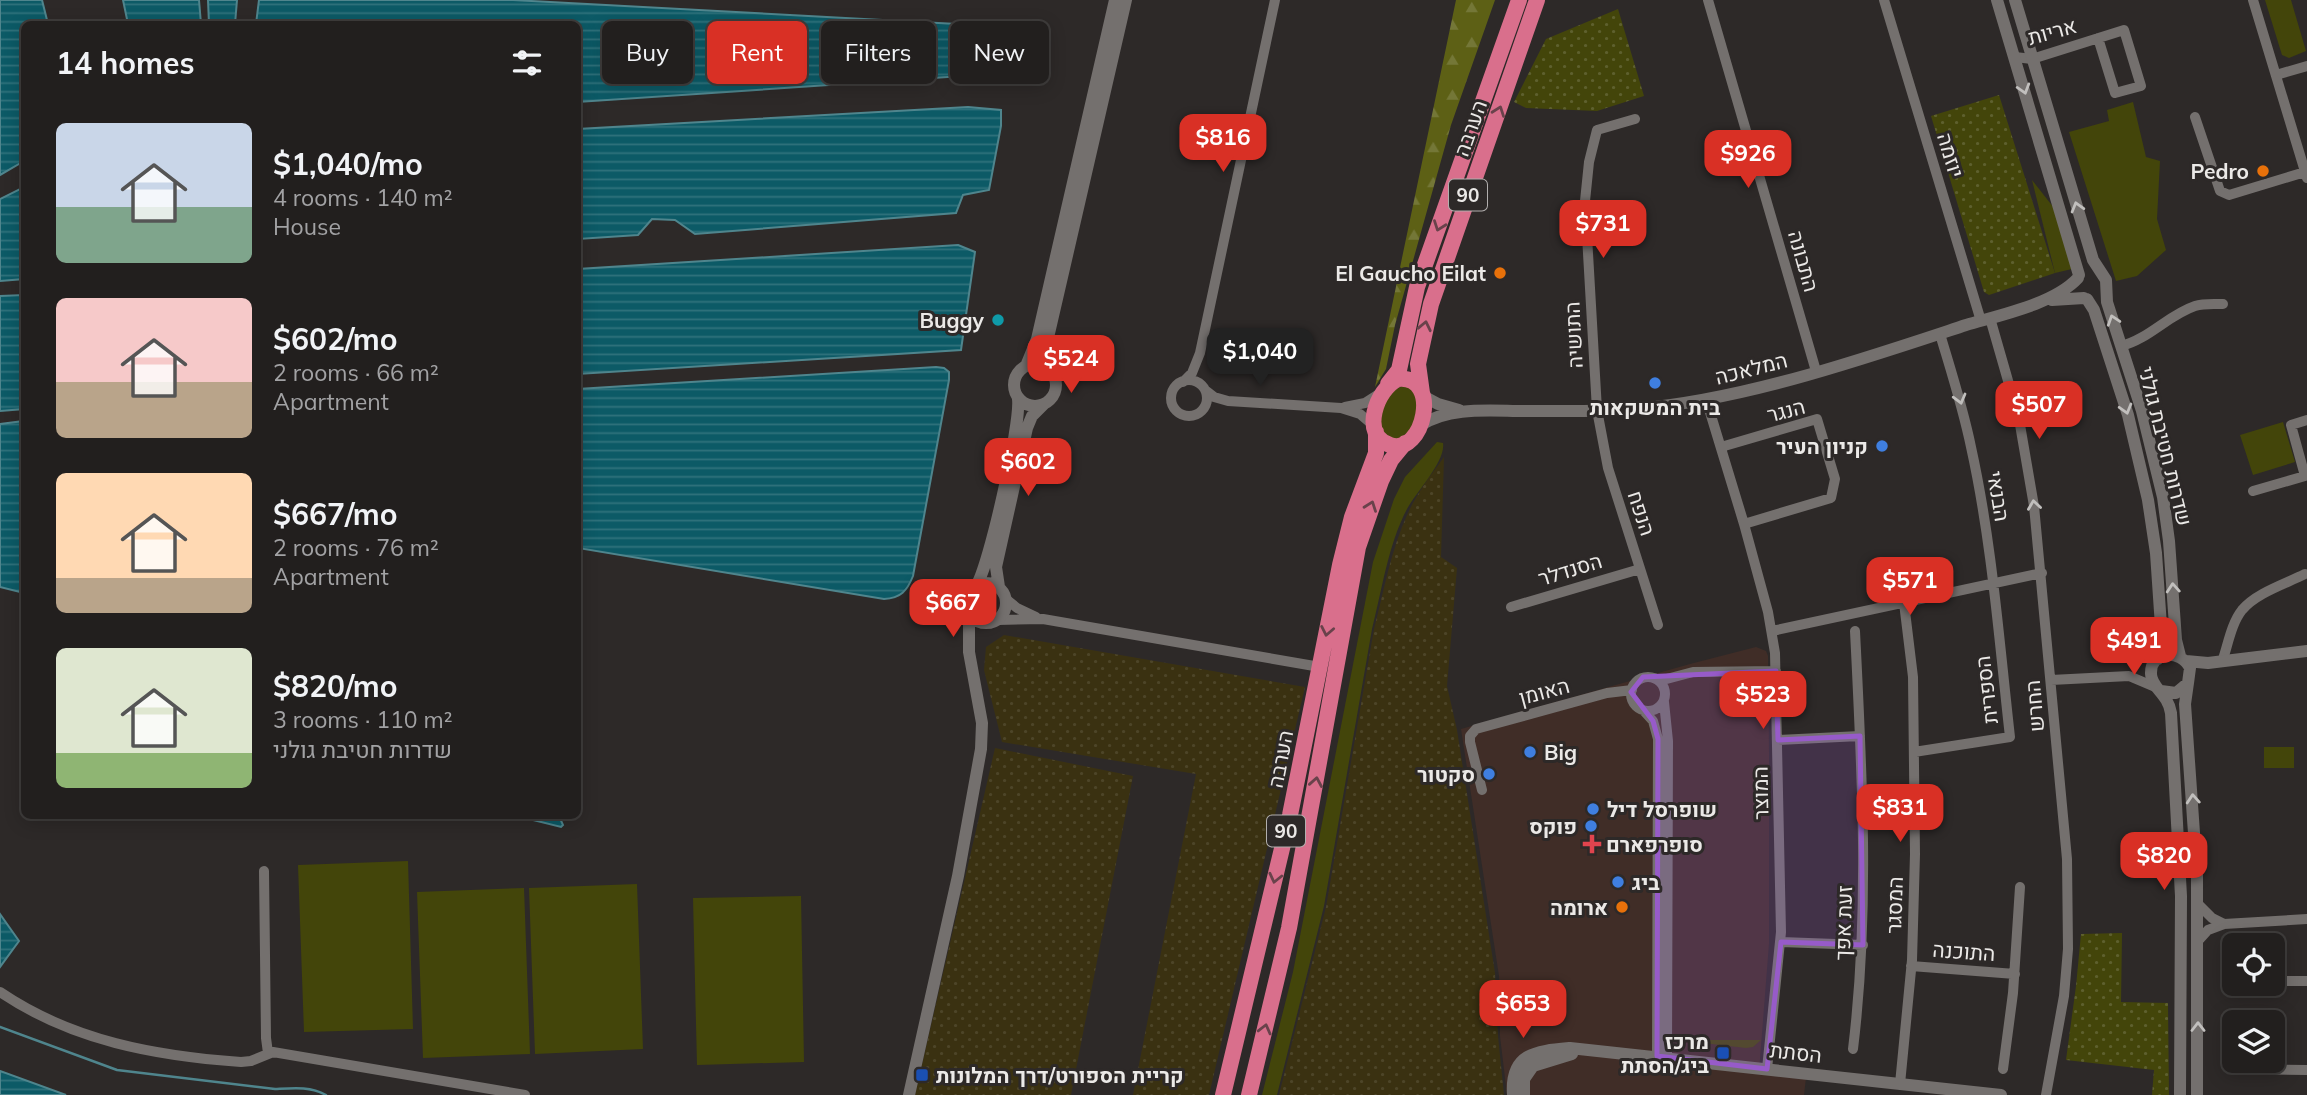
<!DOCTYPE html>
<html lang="en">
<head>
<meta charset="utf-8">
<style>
  :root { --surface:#221f1e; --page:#2e2c2b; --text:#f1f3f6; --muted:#a2a2a4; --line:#3f3d3c; --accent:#d93025 }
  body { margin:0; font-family:Mulish,Heebo,sans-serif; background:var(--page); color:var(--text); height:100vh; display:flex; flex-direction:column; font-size:26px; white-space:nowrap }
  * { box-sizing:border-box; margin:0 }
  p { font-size:23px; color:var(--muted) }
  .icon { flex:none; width:38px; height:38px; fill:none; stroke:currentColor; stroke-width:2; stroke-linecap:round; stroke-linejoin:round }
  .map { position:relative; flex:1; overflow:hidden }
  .side { position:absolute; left:21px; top:21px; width:560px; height:798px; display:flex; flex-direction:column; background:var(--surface); border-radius:10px; box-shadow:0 4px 18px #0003,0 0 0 2px var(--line) }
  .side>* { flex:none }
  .hud { position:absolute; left:602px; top:21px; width:665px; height:63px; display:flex; gap:14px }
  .controls { position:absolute; left:2222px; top:933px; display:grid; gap:14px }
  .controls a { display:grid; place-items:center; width:63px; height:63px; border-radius:10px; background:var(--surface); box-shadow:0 4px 18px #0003,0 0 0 2px var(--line); font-size:35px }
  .price { position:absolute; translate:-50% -60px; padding:0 16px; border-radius:14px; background:var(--accent); color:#fff; font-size:23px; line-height:46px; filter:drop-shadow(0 2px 4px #0008) }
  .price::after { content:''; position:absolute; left:50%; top:42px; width:21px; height:16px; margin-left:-10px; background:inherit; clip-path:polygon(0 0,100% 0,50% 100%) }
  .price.on { background:#222; color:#fff }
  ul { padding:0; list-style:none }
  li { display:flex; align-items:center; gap:21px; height:175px; padding:0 35px }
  li span { display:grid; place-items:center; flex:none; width:196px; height:140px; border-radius:10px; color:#555 }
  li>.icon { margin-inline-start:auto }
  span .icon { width:84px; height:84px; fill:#fffc; stroke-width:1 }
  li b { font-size:30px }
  h2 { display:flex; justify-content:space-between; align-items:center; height:84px; padding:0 35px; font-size:30px }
  .tag { padding:0 24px; border-radius:10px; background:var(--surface); box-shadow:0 4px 18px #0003,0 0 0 2px var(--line); font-size:24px; line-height:63px }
  .tag.on { background:var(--accent); color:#fff }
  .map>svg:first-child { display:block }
  .commercial { fill:#402d27 }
  .grass { fill:url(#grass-dots) }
  .forest { fill:url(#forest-firs) }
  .sand { fill:url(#sand-dots) }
  .park { fill:#43450a }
  .water { fill:url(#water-rules); stroke:#4f858d; stroke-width:2 }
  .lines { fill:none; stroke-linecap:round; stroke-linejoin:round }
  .stream { stroke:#4f858d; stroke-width:2.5 }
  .minor { stroke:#74706e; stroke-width:10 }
  .tertiary { stroke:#74706e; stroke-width:12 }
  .trunk { stroke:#d96f8c; stroke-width:16 }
  .oneway { stroke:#c1bfbd }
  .oneway2 { stroke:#69424b }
  .marked { fill:#975bc9; fill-opacity:0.2; stroke:#975bc9; stroke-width:5; stroke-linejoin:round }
  .food-dot { fill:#e8710a; stroke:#2d2928; stroke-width:2.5 }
  .culture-dot { fill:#0f9aa8; stroke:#2d2928; stroke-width:2.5 }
  .shop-dot { fill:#3f7fe0; stroke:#2d2928; stroke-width:2.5 }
  .health-dot { fill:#e0444e; stroke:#2d2928; stroke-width:2.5 }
  .transit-dot { fill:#1a4fb4; stroke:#2d2928; stroke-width:2.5 }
  .labels { text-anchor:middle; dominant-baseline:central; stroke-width:6; stroke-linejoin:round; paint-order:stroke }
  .shield { fill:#2d2928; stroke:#b2afae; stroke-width:2 }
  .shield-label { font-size:19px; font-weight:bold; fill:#ebe9e7 }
  .street-label { font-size:21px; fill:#ebe9e7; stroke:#2d2928 }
  .poi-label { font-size:21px; font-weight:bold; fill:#ebe9e7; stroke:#2d2928; text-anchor:end }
</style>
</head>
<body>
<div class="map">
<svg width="2307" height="1095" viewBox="0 0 2307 1095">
  <defs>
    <pattern id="grass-dots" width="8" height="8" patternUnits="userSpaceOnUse" patternTransform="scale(1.75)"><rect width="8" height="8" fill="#43450a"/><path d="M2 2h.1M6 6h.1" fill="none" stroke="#5e602e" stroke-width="1.8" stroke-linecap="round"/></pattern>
    <pattern id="forest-firs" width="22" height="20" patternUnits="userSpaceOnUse" patternTransform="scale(1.75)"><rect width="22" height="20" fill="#5d6015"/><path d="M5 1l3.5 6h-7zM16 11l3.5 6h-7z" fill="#747737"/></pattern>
    <pattern id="sand-dots" width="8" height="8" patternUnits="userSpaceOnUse" patternTransform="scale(1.75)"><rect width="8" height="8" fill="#3a3111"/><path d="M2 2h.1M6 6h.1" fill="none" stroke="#4d4528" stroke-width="1.8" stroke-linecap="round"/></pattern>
    <pattern id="water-rules" width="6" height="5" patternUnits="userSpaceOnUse" patternTransform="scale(1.75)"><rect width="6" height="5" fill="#0c5a66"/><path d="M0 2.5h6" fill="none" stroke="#30727c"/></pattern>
  </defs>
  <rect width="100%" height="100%" fill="#2d2928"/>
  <path class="commercial" d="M1756 647 1766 651 1768 656 1769 752V944L1759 1072 1806 1078 1804 1095H1507L1500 1036 1499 976 1461 729 1690 664Z"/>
  <path class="grass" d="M1618 9 1644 96 1597 111 1526 108 1514 102 1546 39Z
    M1999 95 2055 273 1989 295 1984 292 1931 116Z
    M2122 933 2121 1002 2168 1003 2169 1095H2152L2154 1070 2066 1060 2076 986 2081 934Z"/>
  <path class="forest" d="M1456 0H1495L1451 125 1395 325 1386 369 1375 387Z"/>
  <path class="sand" d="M1444 457 1441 557 1457 568 1447 686 1457 730 1495 973 1498 1036 1504 1095H1279L1326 907 1374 629C1384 591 1391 549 1408 513 1417 493 1431 475 1444 457Z
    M1004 635 1305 687 1209 1095H1133L1196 774 1002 742 984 670 986 647Z
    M995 748 1133 776 1071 1095H915Z"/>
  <path class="park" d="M2265 0H2291L2306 51 2289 58 2282 55Z
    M2133 102 2146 157 2160 161 2157 219 2166 250 2137 276 2116 281 2069 132 2109 121 2107 110Z
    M2032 180 2054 208 2072 269 2055 273Z
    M1407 384 1419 400 1413 429 1395 441 1381 430C1380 403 1381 395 1407 384Z
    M2283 422 2295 462 2253 475 2240 435Z
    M1437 442 1443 443C1446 461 1416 492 1407 509 1388 545 1382 590 1372 629L1324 906 1277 1095H1262L1293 972 1373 562 1394 499 1405 477Z
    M2264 747H2294V768H2264Z
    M408 861 413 1029 304 1032 298 865Z
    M637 884 643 1049 535 1054 529 888Z
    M524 888 530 1054 423 1058 417 892Z
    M801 896 804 1062 697 1065 693 898Z
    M1677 1040H1761L1753 1047 1746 1048Z"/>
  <path class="water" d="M0 0H42L48 24H24V161L0 175Z
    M123 0H199L201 24H128Z
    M208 0H237L235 24H209Z
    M259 0H513L994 26 1012 29 1018 41 1009 71 992 74 578 102V24H256Z
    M968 107 1001 110V126L989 190 963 195 956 213 695 234 675 220 652 219 638 235 578 239V129Z
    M24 187V279L0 281V199Z
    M958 245 975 252 961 350 578 374V269Z
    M24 295V409L0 411V296Z
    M936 367 944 368 949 372V380L913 576C907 591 901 598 884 599L578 548V389Z
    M24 421V593L0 587V424Z
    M517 816H559L563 825 561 827Z
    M0 914 19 941 0 967Z
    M0 1071 66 1095H0Z"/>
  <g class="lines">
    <path class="stream" d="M0 1027 117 1070 275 1089C293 1088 310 1086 326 1095"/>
    <path class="minor" d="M1708 0 1816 371
      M1884 0 1981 321
      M2253 0 2307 178
      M2015 57 2032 59 2124 30 2141 86 2115 93 2098 38
      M2276 75 2307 66
      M2195 117 2220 191 2229 195 2305 172
      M1635 119 1597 130 1589 162 1585 201 1597 410 1608 468 1658 625
      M1990 318 2019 419 2034 506 2067 859 2068 949 2064 996 2046 1095
      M2121 346C2149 339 2168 315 2195 306 2204 303 2214 304 2223 304
      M1171 398a18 18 0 1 1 36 0a18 18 0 1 1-36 0Z
      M1183 382 1192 373 1200 353 1275 0
      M1205 390 1214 397 1228 401 1341 408 1360 414 1374 426
      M1706 399 1744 524 1768 612 1775 653 1781 932 1767 1069
      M1345 407 1365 403 1379 394
      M1721 447 1817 419 1835 479 1831 498 1744 524
      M2253 491 2305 476 2291 425 2307 420
      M1006 599 1017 608 1036 617
      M1511 607 1640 569
      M997 620 1043 619 1320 667
      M1772 631 2042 573
      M2222 662C2228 645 2231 624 2242 610 2256 593 2285 584 2305 574
      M1631 694a17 17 0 1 1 34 0a17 17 0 1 1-34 0Z
      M2051 680 2129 676 2155 687
      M1659 681 1693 672 1776 671
      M1664 702 1668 741 1667 1057
      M1643 710 1653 721 1658 739 1657 1056
      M1778 740 1860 736
      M1914 752 2010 737C1999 640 1992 542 1971 447 1963 408 1951 371 1940 334
      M1482 790 1470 742V736L1476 729 1607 693 1632 690
      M264 871 266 1038 268 1053
      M2198 904 2212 918 2224 924
      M2198 941 2208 930 2224 924 2307 919
      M1781 942 1863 945
      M1911 966 2015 974
      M2273 981H2307
      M0 992C72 1041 156 1056 241 1062L251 1061 273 1052 525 1095
      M1853 1049C1870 909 1862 772 1855 631
      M2003 1069 2013 993 2020 887
      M2246 1069 2307 1070
      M1900 1084 1912 960 1915 854 1913 677 1904 603"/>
    <path class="tertiary" d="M1997 0 2079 275
      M2015 0 2093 260 2106 280 2107 302 2142 411 2163 497 2169 541 2176 640 2180 656
      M2087 299 2094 310 2128 415 2148 500 2156 553 2162 641 2158 659
      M2052 300 2084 298
      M1014 385a21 21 0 1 1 42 0a21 21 0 1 1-42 0Z
      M1026 366 1037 339 1115 0
      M1048 368 1045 356 1047 342 1126 0
      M1423 396 1438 404 1459 410
      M1421 425C1450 406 1491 411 1525 411 1562 411 1599 412 1636 409 1744 400 1863 359 1966 325 2000 315 2054 304 2078 278
      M966 603a20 20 0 1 1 40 0a20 20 0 1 1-40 0Z
      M976 586C989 567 1021 423 1018 399
      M999 587 996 567 1027 428 1032 416 1044 404
      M2186 661 2208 663 2307 651
      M2188 683 2185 704 2197 876V1095
      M2161 691 2176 693 2188 683 2190 668C2181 649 2150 650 2151 674 2151 688 2168 693 2171 713L2181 896 2180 1095
      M909 1095 958 876 981 749 982 723 969 652V615
      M1513 1095C1510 1053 1536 1051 1570 1048L2001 1095
      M1524 1095V1079L1533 1066 1572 1054"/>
    <path class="trunk" d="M1398 379C1442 374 1424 457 1390 445 1360 436 1376 389 1398 379Z
      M1388 384 1399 370 1417 287 1519 0
      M1422 393 1418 364 1431 304 1537 0
      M1223 1095 1290 815 1340 565 1352 517 1376 453V432
      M1249 1095 1289 928 1358 547 1381 481 1391 460 1405 443"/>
  </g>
  <defs><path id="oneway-chevron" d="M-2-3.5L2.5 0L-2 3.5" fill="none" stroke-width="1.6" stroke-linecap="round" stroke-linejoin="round" transform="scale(1.75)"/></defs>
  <g class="oneway">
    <use href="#oneway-chevron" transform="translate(2024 89) rotate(73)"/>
    <use href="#oneway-chevron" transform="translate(2077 207) rotate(-106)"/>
    <use href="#oneway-chevron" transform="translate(2113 320) rotate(-108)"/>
    <use href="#oneway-chevron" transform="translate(1960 399) rotate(75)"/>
    <use href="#oneway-chevron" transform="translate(2126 409) rotate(74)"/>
    <use href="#oneway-chevron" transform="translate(2034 505) rotate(-98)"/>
    <use href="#oneway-chevron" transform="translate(2173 588) rotate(-94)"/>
    <use href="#oneway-chevron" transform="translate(2193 799) rotate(-94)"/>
    <use href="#oneway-chevron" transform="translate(2198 1027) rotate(-90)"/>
  </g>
  <g class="oneway2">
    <use href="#oneway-chevron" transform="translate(1499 111) rotate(-70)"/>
    <use href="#oneway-chevron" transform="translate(1439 226) rotate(110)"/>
    <use href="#oneway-chevron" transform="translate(1425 326) rotate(-78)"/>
    <use href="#oneway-chevron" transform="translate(1371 506) rotate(-70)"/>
    <use href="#oneway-chevron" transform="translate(1327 631) rotate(101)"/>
    <use href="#oneway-chevron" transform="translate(1316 782) rotate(-80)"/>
    <use href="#oneway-chevron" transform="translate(1275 878) rotate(103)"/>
    <use href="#oneway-chevron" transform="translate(1265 1029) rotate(-76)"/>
  </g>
  <path class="marked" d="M1776 671 1778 740 1860 736 1863 945 1781 942 1767 1069 1657 1056 1658 739 1653 721 1631 692 1643 677Z"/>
  <g class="food-dot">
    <circle cx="2263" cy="171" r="7"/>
    <circle cx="1500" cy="273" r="7"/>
    <circle cx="1622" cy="907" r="7"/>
  </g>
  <circle class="culture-dot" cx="998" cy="320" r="7"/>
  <g class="shop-dot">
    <circle cx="1655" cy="383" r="7"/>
    <circle cx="1882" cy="446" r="7"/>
    <circle cx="1530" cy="752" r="7"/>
    <circle cx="1489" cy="774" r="7"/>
    <circle cx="1593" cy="809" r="7"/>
    <circle cx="1591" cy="826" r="7"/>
    <circle cx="1618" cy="882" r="7"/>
  </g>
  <path class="health-dot" d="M1588.5 833.5h7v7h7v7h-7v7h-7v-7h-7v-7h7z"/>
  <g class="transit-dot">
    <rect x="1716" y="1046" width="14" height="14" rx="3.5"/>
    <rect x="915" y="1068" width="14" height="14" rx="3.5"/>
  </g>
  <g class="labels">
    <g class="shield">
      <rect x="1449" y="179.5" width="38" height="31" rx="5"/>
      <rect x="1267" y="815.5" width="38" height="31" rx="5"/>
    </g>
    <g class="shield-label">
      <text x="1468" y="195">90</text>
      <text x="1286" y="831">90</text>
    </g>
    <g class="street-label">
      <text transform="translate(2052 31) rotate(-15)">אריות</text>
      <text transform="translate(1470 128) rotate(-70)">הערבה</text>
      <text transform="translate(1951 155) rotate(73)">יוזמה</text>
      <text transform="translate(1804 261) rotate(74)">התבונה</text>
      <text transform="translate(1573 335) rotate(-93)">התושיה</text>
      <text transform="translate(1751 368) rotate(-14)">המלאכה</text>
      <text transform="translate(1786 410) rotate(-14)">הנגר</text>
      <text transform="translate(2166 446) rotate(76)">שדרות חטיבת גולני</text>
      <text transform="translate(1999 496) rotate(81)">הבנאי</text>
      <text transform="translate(1642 513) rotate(72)">הנפח</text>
      <text transform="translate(1570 569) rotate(-17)">הסנדלר</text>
      <text transform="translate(1986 690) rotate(-97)">הספרית</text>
      <text transform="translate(1544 691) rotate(-15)">האומן</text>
      <text transform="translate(2034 706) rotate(-95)">החרש</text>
      <text transform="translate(1280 759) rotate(-79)">הערבה</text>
      <text transform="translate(1760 793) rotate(-91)">המוצר</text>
      <text transform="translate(1894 905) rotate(-88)">המסגר</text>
      <text transform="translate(1843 923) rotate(-88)">זעת אפך</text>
      <text transform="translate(1964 951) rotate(4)">התוכנה</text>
      <text transform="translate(1796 1052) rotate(6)">הסתת</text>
    </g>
    <g class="poi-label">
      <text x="2249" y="171">Pedro</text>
      <text x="1486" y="273">El Gaucho Eilat</text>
      <text x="984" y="320">Buggy</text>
      <text x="1655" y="407" text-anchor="middle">בית המשקאות</text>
      <text x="1868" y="446">קניון העיר</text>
      <text x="1544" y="752" text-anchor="start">Big</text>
      <text x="1475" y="774">סקטור</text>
      <text x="1607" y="809" text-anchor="start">שופרסל דיל</text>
      <text x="1577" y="826">פוקס</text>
      <text x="1606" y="844" text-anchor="start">סופרפארם</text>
      <text x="1632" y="882" text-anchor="start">ביג</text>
      <text x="1608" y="907">ארומה</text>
      <text x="1709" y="1041">מרכז<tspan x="1709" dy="24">ביג/הסתת</tspan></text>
      <text x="936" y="1075" text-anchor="start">קריית הספורט/דרך המלונות</text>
    </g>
  </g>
</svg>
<div class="controls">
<a><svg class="icon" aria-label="locate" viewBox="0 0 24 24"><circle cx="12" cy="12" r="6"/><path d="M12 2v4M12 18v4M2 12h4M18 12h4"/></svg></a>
<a><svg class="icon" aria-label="layers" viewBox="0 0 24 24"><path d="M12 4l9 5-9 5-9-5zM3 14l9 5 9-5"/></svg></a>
</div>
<b class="price" style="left:1223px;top:174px">$816</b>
<b class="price" style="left:1748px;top:190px">$926</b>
<b class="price" style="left:1603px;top:260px">$731</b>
<b class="price on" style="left:1260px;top:388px">$1,040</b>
<b class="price" style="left:1071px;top:395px">$524</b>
<b class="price" style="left:2039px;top:441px">$507</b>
<b class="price" style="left:1028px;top:498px">$602</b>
<b class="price" style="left:1910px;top:617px">$571</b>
<b class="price" style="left:953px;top:639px">$667</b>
<b class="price" style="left:2134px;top:677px">$491</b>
<b class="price" style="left:1763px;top:731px">$523</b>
<b class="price" style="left:1900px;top:844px">$831</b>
<b class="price" style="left:2164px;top:892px">$820</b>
<b class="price" style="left:1523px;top:1040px">$653</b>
<div class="hud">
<a class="tag">Buy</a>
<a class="tag on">Rent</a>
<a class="tag">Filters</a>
<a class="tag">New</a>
</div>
<section class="side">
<h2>14 homes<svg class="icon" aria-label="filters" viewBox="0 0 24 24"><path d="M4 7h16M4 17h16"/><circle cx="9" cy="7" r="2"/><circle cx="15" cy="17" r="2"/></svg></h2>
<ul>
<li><span style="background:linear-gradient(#c9d6e8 60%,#7fa58c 0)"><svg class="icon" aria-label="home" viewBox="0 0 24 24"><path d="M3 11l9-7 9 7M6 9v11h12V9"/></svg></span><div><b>$1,040/mo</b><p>4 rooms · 140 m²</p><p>House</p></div></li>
<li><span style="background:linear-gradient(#f6c9c9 60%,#b9a48a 0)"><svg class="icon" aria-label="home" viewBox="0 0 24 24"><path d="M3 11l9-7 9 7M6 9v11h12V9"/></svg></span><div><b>$602/mo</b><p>2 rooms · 66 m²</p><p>Apartment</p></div></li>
<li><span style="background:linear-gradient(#ffd9b3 75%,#b9a48a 0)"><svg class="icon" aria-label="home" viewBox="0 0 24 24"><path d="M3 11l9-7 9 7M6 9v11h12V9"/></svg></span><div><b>$667/mo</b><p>2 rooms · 76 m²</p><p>Apartment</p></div></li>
<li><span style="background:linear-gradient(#dfe7d0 75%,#8fb573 0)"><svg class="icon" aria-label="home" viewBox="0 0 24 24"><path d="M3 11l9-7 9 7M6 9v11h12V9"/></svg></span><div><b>$820/mo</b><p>3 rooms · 110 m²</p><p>שדרות חטיבת גולני</p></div></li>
</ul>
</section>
</div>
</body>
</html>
